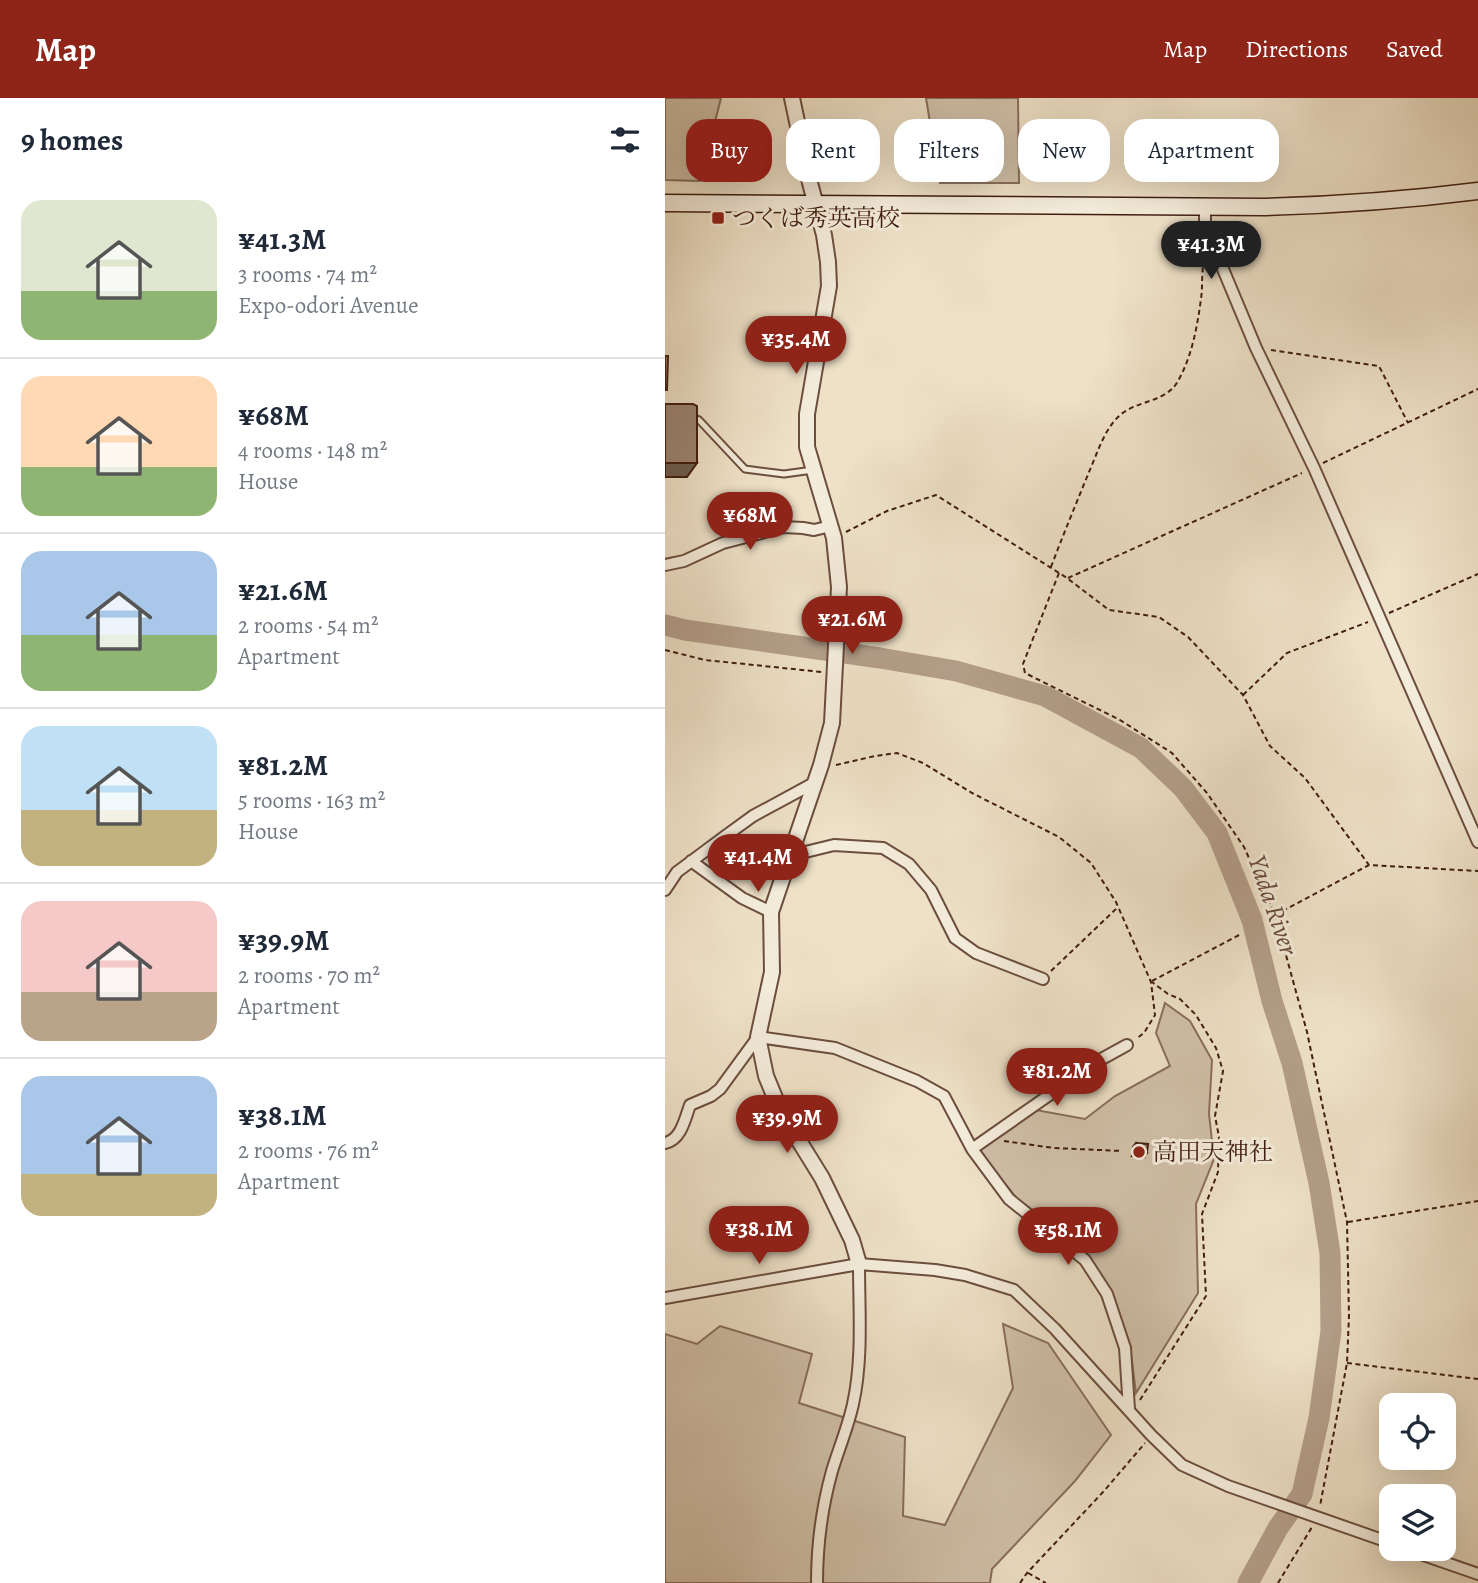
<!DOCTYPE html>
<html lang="en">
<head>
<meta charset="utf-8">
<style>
  :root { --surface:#fff; --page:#f6f6f7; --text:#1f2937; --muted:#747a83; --line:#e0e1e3; --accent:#8f2418 }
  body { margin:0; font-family:Alegreya,"Noto Serif JP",serif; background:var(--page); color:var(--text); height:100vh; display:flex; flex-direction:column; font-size:26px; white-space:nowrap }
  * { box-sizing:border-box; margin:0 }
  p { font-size:23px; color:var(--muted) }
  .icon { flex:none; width:38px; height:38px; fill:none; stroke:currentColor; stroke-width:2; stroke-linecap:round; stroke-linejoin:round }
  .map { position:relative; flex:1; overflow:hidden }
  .drawer { display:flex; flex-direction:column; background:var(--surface); width:665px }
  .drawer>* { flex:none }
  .banner { position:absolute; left:21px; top:21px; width:665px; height:63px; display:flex; gap:14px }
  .tools { position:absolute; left:714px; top:1295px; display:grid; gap:14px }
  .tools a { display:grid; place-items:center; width:77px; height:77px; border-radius:14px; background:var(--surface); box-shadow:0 7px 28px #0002; font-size:35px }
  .price { position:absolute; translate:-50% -60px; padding:0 16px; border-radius:24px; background:var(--accent); color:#fff; font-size:23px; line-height:46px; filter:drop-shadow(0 2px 4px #0008) }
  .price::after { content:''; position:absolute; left:50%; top:42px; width:21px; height:16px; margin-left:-10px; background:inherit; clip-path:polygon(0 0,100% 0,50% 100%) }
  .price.current { background:#222; color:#fff }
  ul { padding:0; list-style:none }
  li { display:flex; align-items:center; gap:21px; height:175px; padding:0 21px }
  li+li { border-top:2px solid var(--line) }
  li span { display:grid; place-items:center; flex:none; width:196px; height:140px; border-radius:21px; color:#555 }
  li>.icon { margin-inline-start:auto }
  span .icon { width:84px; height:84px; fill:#fffc; stroke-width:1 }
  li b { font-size:30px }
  h2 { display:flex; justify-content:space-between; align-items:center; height:84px; padding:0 21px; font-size:30px }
  .tag { padding:0 24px; border-radius:21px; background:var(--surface); box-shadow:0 7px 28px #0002; font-size:24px; line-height:63px }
  .tag.current { background:var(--accent); color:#fff }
  header { display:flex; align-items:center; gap:42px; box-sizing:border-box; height:98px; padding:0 35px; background:var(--accent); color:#fff }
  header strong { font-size:33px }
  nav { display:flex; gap:38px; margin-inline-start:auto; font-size:24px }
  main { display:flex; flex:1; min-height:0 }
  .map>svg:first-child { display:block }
  .green { fill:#d0c0a8; stroke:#886e5c; stroke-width:2 }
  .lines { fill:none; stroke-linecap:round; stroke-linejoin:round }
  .river { stroke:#b39e89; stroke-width:21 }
  .service-casing { stroke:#6c4e3e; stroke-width:9 }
  .minor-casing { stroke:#6c4e3e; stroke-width:14 }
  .tertiary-casing { stroke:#6c4e3e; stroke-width:18 }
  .secondary-casing { stroke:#401d10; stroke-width:19 }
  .path { stroke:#401d10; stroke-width:2; stroke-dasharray:5 3.5; stroke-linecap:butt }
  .service { stroke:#f4ecdb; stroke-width:5 }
  .minor { stroke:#f4ecdb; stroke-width:10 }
  .tertiary { stroke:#f4ecdb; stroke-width:14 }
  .secondary { stroke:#f4ecdb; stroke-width:16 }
  .wall { fill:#84715f; stroke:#401d10; stroke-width:2 }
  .shaded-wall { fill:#6c5c4e; stroke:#401d10; stroke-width:2 }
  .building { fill:#9a836f; stroke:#401d10; stroke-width:2 }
  .poi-dot { fill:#8f2418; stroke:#f4ecdb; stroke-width:2.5 }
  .labels { text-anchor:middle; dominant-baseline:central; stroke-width:6; stroke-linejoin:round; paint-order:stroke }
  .poi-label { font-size:24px; fill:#401d10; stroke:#f4ecdb; text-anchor:start }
  .water-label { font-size:26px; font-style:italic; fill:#684a3a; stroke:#f4ecdb }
</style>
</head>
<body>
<header>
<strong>Map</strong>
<nav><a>Map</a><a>Directions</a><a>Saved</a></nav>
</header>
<main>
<section class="drawer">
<h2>9 homes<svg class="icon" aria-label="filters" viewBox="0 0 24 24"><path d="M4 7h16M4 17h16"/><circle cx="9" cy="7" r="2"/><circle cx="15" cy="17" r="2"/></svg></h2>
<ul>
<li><span style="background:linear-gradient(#dfe7d0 65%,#8fb573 0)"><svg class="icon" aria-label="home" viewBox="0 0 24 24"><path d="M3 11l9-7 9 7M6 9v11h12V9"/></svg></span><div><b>¥41.3M</b><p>3 rooms · 74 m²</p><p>Expo-odori Avenue</p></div></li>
<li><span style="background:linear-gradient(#ffd9b3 65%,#8fb573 0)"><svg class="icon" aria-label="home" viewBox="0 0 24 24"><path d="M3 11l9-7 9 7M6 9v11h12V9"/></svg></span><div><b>¥68M</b><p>4 rooms · 148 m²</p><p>House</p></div></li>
<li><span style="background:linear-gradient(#a9c7e8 60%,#8fb573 0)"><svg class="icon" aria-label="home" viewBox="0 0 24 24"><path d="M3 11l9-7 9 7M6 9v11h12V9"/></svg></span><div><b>¥21.6M</b><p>2 rooms · 54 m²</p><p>Apartment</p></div></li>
<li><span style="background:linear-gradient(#bfe0f5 60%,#c2b280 0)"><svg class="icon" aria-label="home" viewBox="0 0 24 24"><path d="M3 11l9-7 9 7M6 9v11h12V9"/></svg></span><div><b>¥81.2M</b><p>5 rooms · 163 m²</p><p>House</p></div></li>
<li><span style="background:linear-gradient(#f6c9c9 65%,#b9a48a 0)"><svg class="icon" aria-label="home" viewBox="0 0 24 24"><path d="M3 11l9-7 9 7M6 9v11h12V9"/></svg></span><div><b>¥39.9M</b><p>2 rooms · 70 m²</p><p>Apartment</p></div></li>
<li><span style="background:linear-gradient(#a9c7e8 70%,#c2b280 0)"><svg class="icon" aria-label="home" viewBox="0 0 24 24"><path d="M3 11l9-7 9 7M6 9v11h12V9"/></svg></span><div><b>¥38.1M</b><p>2 rooms · 76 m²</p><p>Apartment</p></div></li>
</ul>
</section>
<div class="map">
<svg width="813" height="1485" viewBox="0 0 813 1485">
  <rect width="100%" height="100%" fill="#eee1c7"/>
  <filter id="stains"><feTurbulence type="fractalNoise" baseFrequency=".00286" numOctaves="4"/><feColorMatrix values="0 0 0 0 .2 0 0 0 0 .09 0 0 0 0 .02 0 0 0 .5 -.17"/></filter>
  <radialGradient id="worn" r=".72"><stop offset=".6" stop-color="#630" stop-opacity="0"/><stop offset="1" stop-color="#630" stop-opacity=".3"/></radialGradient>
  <path class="green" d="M0 0H56L35 83 0 82Z
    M261 0H353L354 85H275Z
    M500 905 525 923 547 962 544 1016 549 1061 531 1106 533 1195 471 1295 465 1248 446 1192 424 1158 354 1103 332 1076 312 1054 371 1012 420 1021 450 998 505 968 491 935Z
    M338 1226 383 1245 446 1337 410 1383 327 1471 325 1485H0V1236L32 1246 55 1228 147 1256 134 1305 240 1339 238 1418 280 1427 348 1290Z"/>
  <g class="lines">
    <path class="river" d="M0 527 20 532 215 560 291 573 380 598 476 650 518 690 552 735 587 822 607 903 627 965 654 1085 665 1155 666 1233 654 1320 637 1396 613 1430 583 1485"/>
    <g class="service-casing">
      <path id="service" d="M27 319 34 322 80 371 119 376 148 372"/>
    </g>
    <g class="minor-casing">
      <path id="minor" d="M540 109V128L591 250 649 370 813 744
        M0 467 19 463 58 445 119 429 138 430 149 432 166 428
        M124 758 169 747 218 750 244 766 266 792 290 840 311 855 378 881
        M26 763 77 800 106 814
        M0 792 12 774 59 739 88 718 149 685
        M0 1045C16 1042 20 1021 25 1007L46 998 55 991 93 939 170 950 252 983 279 998 307 1051 344 1101 420 1162 442 1196 460 1250 464 1311
        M307 1051 433 963 462 947
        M0 1200 194 1166 270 1172 300 1177 349 1192 390 1231 486 1337 517 1367 563 1388 726 1445
        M741 1451 813 1476
        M152 1485C152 1448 157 1409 167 1373 174 1350 183 1329 188 1306 198 1261 194 1212 194 1166"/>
    </g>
    <g class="tertiary-casing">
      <path id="tertiary" d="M127 0 145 85 159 137 163 164 164 188 142 316V349L169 440 174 489 167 625 156 667 106 814 107 874 93 939 101 978 115 1012 157 1080 187 1142 194 1166"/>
    </g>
    <g class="secondary-casing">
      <path id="secondary" d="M0 105 600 109C672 107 742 102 813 93"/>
    </g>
    <path class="path" d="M606 252 714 268 743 325
      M658 365 813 291
      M181 434 222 413 271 397 402 480 444 512 494 519 523 539 578 597 605 648 640 680 704 767
      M386 469C398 437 411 406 424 374 432 356 439 332 454 318 471 302 501 305 513 283 527 258 532 230 536 201 538 187 536 172 540 158
      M394 475 358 566 360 575 455 622 507 655 542 695 579 749 610 817 642 934 682 1124 684 1218 682 1265 655 1408
      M403 480 637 375
      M724 515 813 476
      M0 552 40 562 157 574
      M578 597 622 555 703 524
      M171 667 210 658 232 655 258 665 307 695 394 739 426 765 451 804 486 884 490 917 479 935 471 941
      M610 817 704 767 813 773
      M386 873 452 810
      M487 883 576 836
      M339 1043 389 1050 457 1053
      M683 1124 813 1103
      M682 1265 813 1281
      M475 1302 541 1198 537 1116 553 1074 554 1039 550 1018 558 973 551 950 531 917 515 901 503 896 487 884
      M363 1475 381 1485
      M355 1485 362 1475 439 1393 480 1345
      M613 1485 647 1429"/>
    <use href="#service" class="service"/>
    <use href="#minor" class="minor"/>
    <use href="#tertiary" class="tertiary"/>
    <use href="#secondary" class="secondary"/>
  </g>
  <path class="wall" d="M471 1045 479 1059 467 1058 468 1049Z"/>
  <path class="shaded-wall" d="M0 365H32L22 379H0Z
    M470 1054 482 1055 479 1059 467 1058Z"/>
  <path class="building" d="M0 258H3L2 292H0Z
    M0 306H28L32 308V365H0Z
    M471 1045 483 1046 482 1055 470 1054Z"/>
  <g class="poi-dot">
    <rect x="46" y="113" width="14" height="14" rx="3.5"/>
    <circle cx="474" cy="1054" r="7"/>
  </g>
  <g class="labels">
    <g class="poi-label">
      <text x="67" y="120">つくば秀英高校</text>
      <text x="488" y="1054">高田天神社</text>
    </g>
    <g class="water-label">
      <text transform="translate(608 807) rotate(71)">Yada River</text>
    </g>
  </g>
  <rect width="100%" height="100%" filter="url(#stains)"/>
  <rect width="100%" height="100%" fill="url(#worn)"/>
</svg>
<div class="tools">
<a><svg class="icon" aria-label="locate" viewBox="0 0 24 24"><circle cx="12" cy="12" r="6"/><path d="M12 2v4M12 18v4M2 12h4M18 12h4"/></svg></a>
<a><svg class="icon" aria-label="layers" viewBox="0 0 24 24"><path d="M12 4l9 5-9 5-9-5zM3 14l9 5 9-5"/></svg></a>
</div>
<b class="price current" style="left:546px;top:183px">¥41.3M</b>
<b class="price" style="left:131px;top:278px">¥35.4M</b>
<b class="price" style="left:85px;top:454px">¥68M</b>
<b class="price" style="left:187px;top:558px">¥21.6M</b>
<b class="price" style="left:93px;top:796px">¥41.4M</b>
<b class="price" style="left:392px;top:1010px">¥81.2M</b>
<b class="price" style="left:122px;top:1057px">¥39.9M</b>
<b class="price" style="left:94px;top:1168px">¥38.1M</b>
<b class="price" style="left:403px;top:1169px">¥58.1M</b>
<div class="banner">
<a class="tag current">Buy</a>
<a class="tag">Rent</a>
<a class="tag">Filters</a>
<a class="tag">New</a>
<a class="tag">Apartment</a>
</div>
</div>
</main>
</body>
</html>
